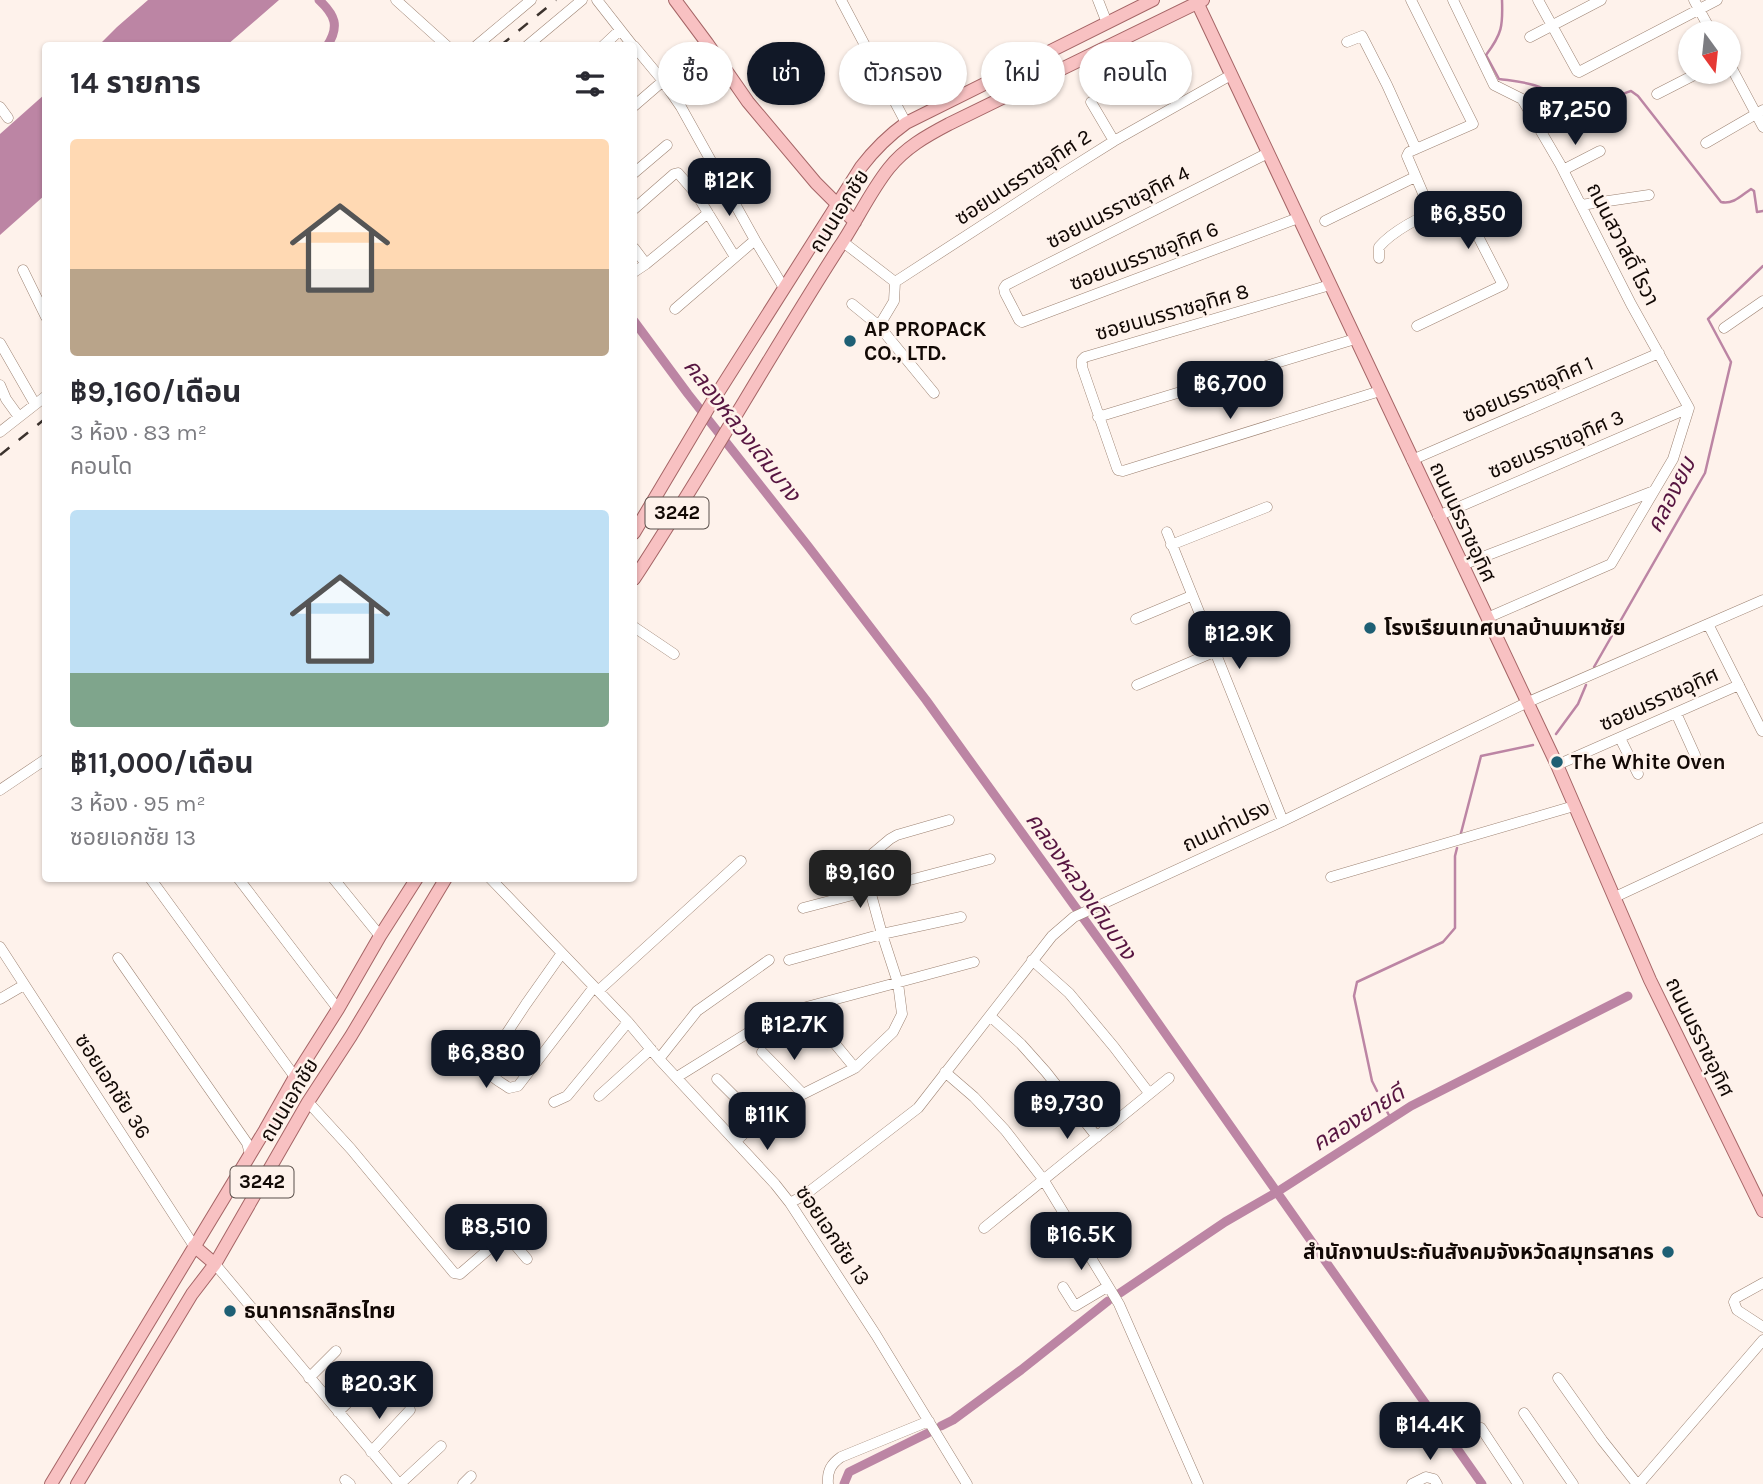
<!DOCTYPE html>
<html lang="th">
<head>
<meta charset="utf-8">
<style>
  :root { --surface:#fff; --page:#f2f2f3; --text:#2b2b33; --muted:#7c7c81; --accent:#111827 }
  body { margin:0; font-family:Karla,"Noto Sans Thai",sans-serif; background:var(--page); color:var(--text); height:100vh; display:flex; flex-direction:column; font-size:26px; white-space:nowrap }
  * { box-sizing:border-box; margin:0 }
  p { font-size:23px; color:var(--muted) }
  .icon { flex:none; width:38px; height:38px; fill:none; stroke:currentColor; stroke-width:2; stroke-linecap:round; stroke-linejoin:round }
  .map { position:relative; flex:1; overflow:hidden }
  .details { position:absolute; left:42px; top:42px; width:595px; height:840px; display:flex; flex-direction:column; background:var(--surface); border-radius:7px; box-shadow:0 2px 5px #0004 }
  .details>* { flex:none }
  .guide { position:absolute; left:658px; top:42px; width:665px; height:63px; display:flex; gap:14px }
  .needle { width:46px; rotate:165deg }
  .controls { position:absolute; left:1678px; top:21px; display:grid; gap:14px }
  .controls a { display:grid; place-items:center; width:63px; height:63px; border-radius:50%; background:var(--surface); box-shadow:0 2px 5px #0004; font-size:35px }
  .price { position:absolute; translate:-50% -60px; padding:0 16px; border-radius:14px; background:var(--accent); color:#fff; font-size:23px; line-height:46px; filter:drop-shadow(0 2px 4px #0008) }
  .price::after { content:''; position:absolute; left:50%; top:42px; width:21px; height:16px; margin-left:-10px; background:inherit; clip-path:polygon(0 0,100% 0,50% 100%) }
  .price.active { background:#222; color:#fff }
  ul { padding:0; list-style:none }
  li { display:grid; align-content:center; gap:14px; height:371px; padding:0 28px }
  li span { display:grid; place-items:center; height:217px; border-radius:7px; color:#555 }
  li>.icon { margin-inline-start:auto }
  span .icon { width:126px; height:126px; fill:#fffc; stroke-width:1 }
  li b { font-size:30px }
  h2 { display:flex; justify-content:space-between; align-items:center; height:84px; padding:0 28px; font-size:30px }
  .tag { padding:0 24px; border-radius:32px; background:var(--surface); box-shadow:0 2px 5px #0004; font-size:24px; line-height:63px }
  .tag.active { background:var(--accent); color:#fff }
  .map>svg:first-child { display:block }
  .water { fill:#bc85a4 }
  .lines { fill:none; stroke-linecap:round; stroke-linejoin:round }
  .stream { stroke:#bc85a4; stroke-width:2.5 }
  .canal { stroke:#bc85a4; stroke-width:9 }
  .minor-casing { stroke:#9d8373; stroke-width:11 }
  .major-casing { stroke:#a56566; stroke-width:14 }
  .minor { stroke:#fff; stroke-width:10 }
  .major { stroke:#f8c1c2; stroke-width:12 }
  .rail { stroke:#3c332e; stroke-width:2.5; stroke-dasharray:12 12; stroke-linecap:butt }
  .poi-dot { fill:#1e5f74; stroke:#fef2eb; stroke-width:2.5 }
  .labels { text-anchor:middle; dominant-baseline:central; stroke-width:5; stroke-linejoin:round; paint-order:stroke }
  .shield { fill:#fef2eb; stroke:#594f4a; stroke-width:2 }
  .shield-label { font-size:19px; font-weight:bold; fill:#120905 }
  .street-label { font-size:21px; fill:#120905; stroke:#fef2eb }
  .poi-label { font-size:21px; font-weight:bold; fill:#120905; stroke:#fef2eb; text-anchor:start }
  .water-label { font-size:23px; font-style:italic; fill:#571541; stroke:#fef2eb }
</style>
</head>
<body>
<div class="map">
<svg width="1763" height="1484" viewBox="0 0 1763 1484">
  <rect width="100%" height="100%" fill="#fef2eb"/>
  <path class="water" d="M148 0H279L227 45H99L117 27Z
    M45 94V195L0 235V134Z"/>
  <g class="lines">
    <path class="stream" d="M1502 0C1503 26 1502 34 1486 55L1499 79C1513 81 1530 82 1542 88 1560 95 1575 114 1597 108 1609 104 1619 94 1631 91L1638 96 1721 202C1733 205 1742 195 1751 189L1754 191 1757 212 1763 211
      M1594 667 1705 473 1731 362 1708 319 1763 266
      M1556 734 1578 704 1586 685
      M1461 833 1481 756 1533 745
      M1377 1091 1372 1081 1354 996 1357 982 1443 942 1455 928V856L1457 848
      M1383 1104 1391 1119"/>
    <path class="canal" d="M319 0C335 15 340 26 327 46
      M634 321 688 394 808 546 926 700 1120 969 1482 1484
      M1120 1293 1225 1222 1277 1192 1411 1106 1628 996
      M941 1426 953 1420 1021 1370 1108 1301
      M844 1484 849 1472 928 1433"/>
    <g class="minor-casing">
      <path id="minor" d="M396 0 447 46
        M597 0 633 46
        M841 0 906 123
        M1098 0 1107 23
        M1411 0 1473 124 1409 152 1407 156 1431 212
        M1453 0 1494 85 1522 99 1560 164 1631 304 1689 408
        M1538 0 1577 71 1579 72 1717 0
        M1694 0 1712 33
        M1530 37 1601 0
        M1347 42 1362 36 1387 85 1416 149
        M476 46 531 0
        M527 46 582 0
        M603 46 620 30
        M634 46 663 81 681 107 755 240 784 288
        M1729 63 1763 127
        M1657 94 1700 72
        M1091 102 1114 141
        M634 106 663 81
        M0 107 8 118
        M1706 143 1763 110
        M1268 153 1006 285 1004 288 1005 293 1019 320 1022 322 1298 218
        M1563 170 1600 151
        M634 173 667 145
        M697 195 735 257
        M1581 205 1649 195
        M634 209 674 174 678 173 697 195 719 176
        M1325 221 1415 177
        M843 242 895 282 1063 173 1114 141 1231 75
        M634 248 646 264 634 272
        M1379 258V247C1395 228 1433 211 1456 202L1460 201 1462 205 1503 285 1417 326
        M646 264 708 213
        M23 270 46 317
        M1330 285 1085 357 1082 360V367L1117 468 1118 470 1123 471 1380 391
        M852 304 879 326 934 393
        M675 309 755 240
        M879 326 894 301 895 282
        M1724 328 1763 301
        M0 343 35 404
        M0 385 6 399 19 417
        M1098 417 1355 339
        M0 432 46 396
        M1412 460 1659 353
        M1438 516 1689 408
        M1167 532 1283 821
        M1171 545 1267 507
        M1462 565 1654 491
        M1487 618 1611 564 1673 459 1689 408
        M1136 619 1191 596
        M1708 624 1762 731
        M634 627 674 654
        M1137 685 1214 652
        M1676 713 1695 755
        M1620 738 1638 774
        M1557 765 1739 685
        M0 790 46 759
        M1331 877 1574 806
        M150 878 295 1077
        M238 878 338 1009
        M333 878 380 936
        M490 878 628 1022 659 1059 775 1184 790 1203 876 1335 967 1484
        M1615 897 1763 828
        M803 908 990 859
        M0 947 194 1246
        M562 953 526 1004 489 1060C483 1075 498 1080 509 1088L518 1086 594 987
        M118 958 247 1143 250 1154
        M789 960 882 934 961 917
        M1032 960 1069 993 1114 1047 1149 1093
        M598 991 741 861
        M0 999 24 985
        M799 1009 974 962
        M990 1016 1021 1044 1046 1072 1097 1137
        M762 1052 803 1094
        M659 1059 697 1011 769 960
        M855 1068 893 1032 902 1014 898 983 882 934 863 865 865 860 890 839 897 835 949 820
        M945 1072 974 1097 1005 1130 1043 1179 1119 1304 1198 1484
        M677 1077 788 1008
        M717 1079 759 1121
        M599 1096 651 1049
        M308 1102 351 1149 454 1273 460 1274 518 1224
        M554 1102 567 1096 628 1022
        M756 1122 803 1094 855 1068 826 1033
        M736 1141 749 1129
        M790 1203 806 1194 918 1108 1052 936 1074 917 1283 821 1526 703 1763 600
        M984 1228 1169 1078
        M506 1234 527 1259
        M215 1264 399 1484
        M1763 1283 1736 1298 1734 1302 1737 1310 1763 1327
        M1063 1287 1075 1306 1107 1287
        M309 1378 336 1351
        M1558 1378 1602 1440 1637 1484
        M338 1412 366 1385
        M1524 1413 1573 1484
        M1481 1428 1518 1484
        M371 1452 410 1410
        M345 1480 350 1484
        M400 1484 441 1446
        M463 1484 471 1476
        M828 1484C827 1471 831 1464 841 1457L929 1421
        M1412 1484 1426 1477 1434 1479 1437 1484
        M1639 1484 1763 1340"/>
    </g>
    <g class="major-casing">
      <path id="major" d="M675 0 707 43 748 102 816 183 855 222
        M1196 0 1557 765 1650 980 1763 1211
        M634 533 712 402 861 167C874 150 888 136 906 123L1153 0
        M634 579C705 471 768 358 838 249 856 223 869 193 889 168 905 148 926 136 949 124L1203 0
        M194 1246 215 1264
        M51 1484 265 1130 295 1077 338 1009 380 936 417 878
        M77 1484 192 1294 215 1264 308 1102 351 1036 446 878"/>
    </g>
    <use href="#minor" class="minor"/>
    <use href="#major" class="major"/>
    <path class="rail" d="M500 46 556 0
      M0 455 46 418"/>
  </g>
  <g class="poi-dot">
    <circle cx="850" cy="341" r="7"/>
    <circle cx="1370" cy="628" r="7"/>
    <circle cx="1557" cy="762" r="7"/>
    <circle cx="1668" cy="1252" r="7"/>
    <circle cx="230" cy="1311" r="7"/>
  </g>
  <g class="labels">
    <g class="shield">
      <rect x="645.5" y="497.5" width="63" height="31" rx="5"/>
      <rect x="230.5" y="1166.5" width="63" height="31" rx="5"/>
    </g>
    <g class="shield-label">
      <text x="677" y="513">3242</text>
      <text x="262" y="1182">3242</text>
    </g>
    <g class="street-label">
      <text transform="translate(1023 177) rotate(-33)">ซอยนนรราชอุทิศ 2</text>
      <text transform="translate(1118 207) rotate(-27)">ซอยนนรราชอุทิศ 4</text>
      <text transform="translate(839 211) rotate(-58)">ถนนเอกชัย</text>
      <text transform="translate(1623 244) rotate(63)">ถนนสวาสดิ์ ไรวา</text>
      <text transform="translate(1144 256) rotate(-21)">ซอยนนรราชอุทิศ 6</text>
      <text transform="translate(1172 312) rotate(-16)">ซอยนนรราชอุทิศ 8</text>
      <text transform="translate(1528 389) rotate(-23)">ซอยนรราชอุทิศ 1</text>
      <text transform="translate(1556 444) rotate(-23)">ซอยนรราชอุทิศ 3</text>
      <text transform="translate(1463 522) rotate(65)">ถนนนรราชอุทิศ</text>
      <text transform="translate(1659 699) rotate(-24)">ซอยนรราชอุทิศ</text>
      <text transform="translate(1226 826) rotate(-25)">ถนนท่าปรง</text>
      <text transform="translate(1700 1037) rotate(64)">ถนนนรราชอุทิศ</text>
      <text transform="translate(113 1086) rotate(57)">ซอยเอกชัย 36</text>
      <text transform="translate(289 1100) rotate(-59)">ถนนเอกชัย</text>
      <text transform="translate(833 1235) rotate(56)">ซอยเอกชัย 13</text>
    </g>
    <g class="poi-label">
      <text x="864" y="329">AP PROPACK<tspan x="864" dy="24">CO., LTD.</tspan></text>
      <text x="1384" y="628">โรงเรียนเทศบาลบ้านมหาชัย</text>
      <text x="1571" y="762">The White Oven</text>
      <text x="1654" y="1252" text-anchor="end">สำนักงานประกันสังคมจังหวัดสมุทรสาคร</text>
      <text x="244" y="1311">ธนาคารกสิกรไทย</text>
    </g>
    <g class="water-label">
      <text transform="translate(742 430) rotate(52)">คลองหลวงเดิมบาง</text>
      <text transform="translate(1671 495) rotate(-63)">คลองยม</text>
      <text transform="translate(1081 886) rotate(55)">คลองหลวงเดิมบาง</text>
      <text transform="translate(1358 1118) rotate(-32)">คลองยายดี</text>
    </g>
  </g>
</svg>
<div class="controls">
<a><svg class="needle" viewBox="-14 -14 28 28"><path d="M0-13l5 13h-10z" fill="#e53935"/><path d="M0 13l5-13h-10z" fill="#7c7c81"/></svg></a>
</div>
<b class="price" style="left:1575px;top:147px">฿7,250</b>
<b class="price" style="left:729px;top:218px">฿12K</b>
<b class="price" style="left:1468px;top:251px">฿6,850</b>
<b class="price" style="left:1230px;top:421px">฿6,700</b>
<b class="price" style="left:1239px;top:671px">฿12.9K</b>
<b class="price active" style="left:860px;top:910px">฿9,160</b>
<b class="price" style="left:794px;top:1062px">฿12.7K</b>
<b class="price" style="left:486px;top:1090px">฿6,880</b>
<b class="price" style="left:1067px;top:1141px">฿9,730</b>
<b class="price" style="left:767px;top:1152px">฿11K</b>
<b class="price" style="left:496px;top:1264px">฿8,510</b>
<b class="price" style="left:1081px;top:1272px">฿16.5K</b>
<b class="price" style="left:379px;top:1421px">฿20.3K</b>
<b class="price" style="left:1430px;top:1462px">฿14.4K</b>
<div class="guide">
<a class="tag">ซื้อ</a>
<a class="tag active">เช่า</a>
<a class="tag">ตัวกรอง</a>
<a class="tag">ใหม่</a>
<a class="tag">คอนโด</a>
</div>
<section class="details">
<h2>14 รายการ<svg class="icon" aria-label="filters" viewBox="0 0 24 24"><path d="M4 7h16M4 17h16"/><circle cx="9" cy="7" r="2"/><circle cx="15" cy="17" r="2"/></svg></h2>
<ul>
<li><span style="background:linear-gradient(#ffd9b3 60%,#b9a48a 0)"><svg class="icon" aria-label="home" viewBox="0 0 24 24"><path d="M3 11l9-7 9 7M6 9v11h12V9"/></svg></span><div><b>฿9,160/เดือน</b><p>3 ห้อง · 83 m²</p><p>คอนโด</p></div></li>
<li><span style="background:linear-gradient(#bfe0f5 75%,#7fa58c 0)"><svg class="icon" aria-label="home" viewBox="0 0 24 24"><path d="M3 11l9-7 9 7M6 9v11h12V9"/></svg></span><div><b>฿11,000/เดือน</b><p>3 ห้อง · 95 m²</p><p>ซอยเอกชัย 13</p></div></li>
</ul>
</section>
</div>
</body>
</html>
